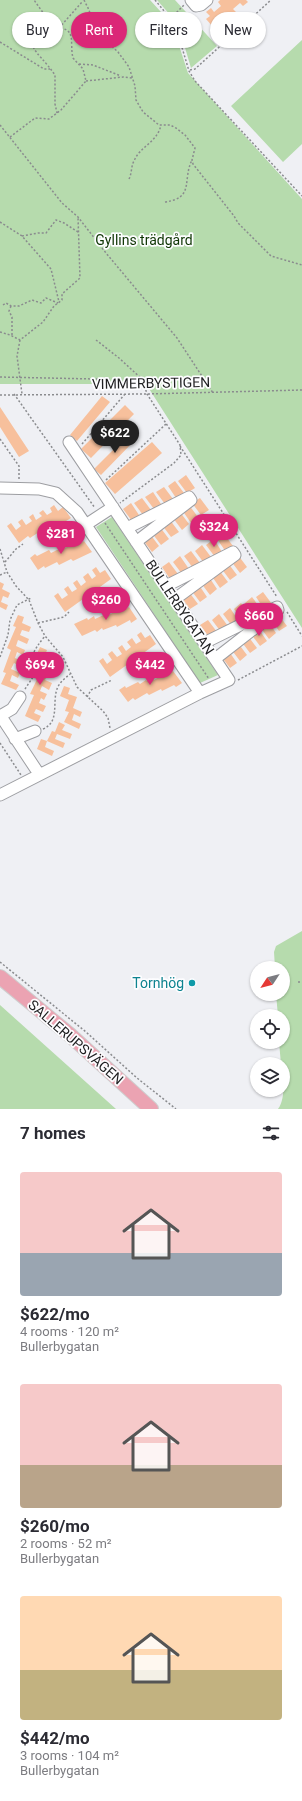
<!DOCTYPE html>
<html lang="en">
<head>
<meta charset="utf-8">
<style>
  :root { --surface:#fff; --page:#f7f7f7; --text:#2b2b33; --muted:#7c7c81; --accent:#db2777 }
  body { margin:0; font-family:Roboto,sans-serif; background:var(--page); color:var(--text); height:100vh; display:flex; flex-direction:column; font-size:15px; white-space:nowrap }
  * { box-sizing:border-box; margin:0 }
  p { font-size:13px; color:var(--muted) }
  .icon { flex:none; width:22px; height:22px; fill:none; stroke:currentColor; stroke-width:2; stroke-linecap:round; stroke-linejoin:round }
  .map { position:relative; height:1109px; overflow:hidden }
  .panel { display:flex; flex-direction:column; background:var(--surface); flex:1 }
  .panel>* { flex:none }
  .banner { position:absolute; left:12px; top:12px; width:278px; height:36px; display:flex; gap:8px }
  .needle { width:26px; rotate:234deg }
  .tools { position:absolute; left:250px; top:961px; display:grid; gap:8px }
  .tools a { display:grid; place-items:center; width:40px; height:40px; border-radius:50%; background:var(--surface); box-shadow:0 1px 3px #0004; font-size:20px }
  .price { position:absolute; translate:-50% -34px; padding:0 9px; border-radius:14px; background:var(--accent); color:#fff; font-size:13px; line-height:26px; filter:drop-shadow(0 1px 2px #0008) }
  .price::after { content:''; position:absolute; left:50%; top:24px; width:12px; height:9px; margin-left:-6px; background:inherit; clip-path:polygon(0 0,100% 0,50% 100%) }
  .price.on { background:#222; color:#fff }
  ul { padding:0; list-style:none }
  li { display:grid; align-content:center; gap:8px; height:212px; padding:0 20px }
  li span { display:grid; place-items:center; height:124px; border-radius:4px; color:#555 }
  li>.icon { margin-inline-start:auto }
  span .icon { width:72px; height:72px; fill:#fffc; stroke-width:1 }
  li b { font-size:17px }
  h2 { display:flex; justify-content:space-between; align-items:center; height:48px; padding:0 20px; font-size:17px }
  .chip { padding:0 14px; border-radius:18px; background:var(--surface); box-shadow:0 1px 3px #0004; font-size:14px; line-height:36px }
  .chip.on { background:var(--accent); color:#fff }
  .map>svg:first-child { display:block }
  .green { fill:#b6dbad }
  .building { fill:#f7c09c }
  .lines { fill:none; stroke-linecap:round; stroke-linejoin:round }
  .minor-casing { stroke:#9d9ea2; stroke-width:13 }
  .major-casing { stroke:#cecece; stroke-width:16 }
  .path { stroke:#8a8b8e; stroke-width:1.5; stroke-dasharray:2 2; stroke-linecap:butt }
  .minor { stroke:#fff; stroke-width:11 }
  .major { stroke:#eba3b2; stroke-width:14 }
  .culture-dot { fill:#0f9aa8; stroke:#fdfdff; stroke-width:1.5 }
  .labels { text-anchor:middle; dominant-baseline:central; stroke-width:3.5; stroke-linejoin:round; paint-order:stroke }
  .park-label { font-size:14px; fill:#0e3503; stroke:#fdfdff }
  .street-label { font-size:14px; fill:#1e1e20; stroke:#fdfdff }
  .culture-label { font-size:14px; fill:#0d838f; stroke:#fdfdff; text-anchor:end }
</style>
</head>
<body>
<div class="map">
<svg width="302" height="1109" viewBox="0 0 302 1109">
  <rect width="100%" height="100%" fill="#eff0f4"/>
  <path class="green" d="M0 0H150L172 24 188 73 302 199V628L146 384H0Z
    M157 0H175L217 46 191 68 178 24Z
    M302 40V144L283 162 231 106Z
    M112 517 218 675 200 683 96 527Z
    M302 931V1109H278C286 1099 283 1077 283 1064H281L279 1042H283V1016H278L276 994H283V968H275L274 952 276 946Z
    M0 1005 116 1109H0Z"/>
  <path class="building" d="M220 0H246L248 2 243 6 240 3 233 9 236 12 231 17 228 14 221 20 224 23 219 27 216 24 213 27 206 19 210 16 206 12 211 8 214 12 221 6 218 2Z
    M102 396 110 402 77 441 70 435Z
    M125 405 134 414 91 458 81 449Z
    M0 407 29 451 19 457 0 427Z
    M130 433 136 439 101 475 94 469Z
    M152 442 162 453 115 494 105 483Z
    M186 475 195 488 187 493 178 481Z
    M175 481 184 493 176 498 168 486Z
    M164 487 173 499 165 504 156 492Z
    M153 492 161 504 154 509 145 497Z
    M142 498 151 510 143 515 134 503Z
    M200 498 209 510 201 515 192 503Z
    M131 503 139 515 132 521 123 509Z
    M54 505 58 511 63 507 71 518 61 524 60 522 51 529 49 527 40 533 39 532 30 538 28 536 19 543 7 526 11 523 16 530 21 526 18 522 22 519 26 525 32 521 29 517 33 514 36 520 42 516 39 513 43 510 47 515 52 512 50 508Z
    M189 505 198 517 191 523 182 510Z
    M180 512 189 524 182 530 173 518Z
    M170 520 179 532 171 537 162 525Z
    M160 527 169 539 161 545 152 533Z
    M150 534 159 546 152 552 143 540Z
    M224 534 233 546 226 552 217 539Z
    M214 539 222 552 215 557 206 545Z
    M84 541 92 552 73 561 71 559 59 565 57 562 45 568 44 566 38 570 30 558 35 554 37 556 49 550 51 553 63 547 64 549 70 545 71 546 77 542 78 545Z
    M202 545 211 557 204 563 195 551Z
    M191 551 200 563 193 568 184 556Z
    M238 555 247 567 240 573 231 561Z
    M180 556 189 569 182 574 173 562Z
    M169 562 178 574 170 579 162 567Z
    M228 563 237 575 230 580 221 568Z
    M96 567 100 573 105 570 111 579 65 612 54 596 58 593 62 599 68 595 64 589 68 586 72 592 77 589 73 583 77 580 81 586 86 582 83 577 88 573 92 579 96 576 92 570Z
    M219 570 228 582 220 588 211 575Z
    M209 577 217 589 210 595 201 583Z
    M0 582 4 584 2 589 10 593 8 598 3 596 1 602 8 605 6 610 0 607Z
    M199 585 207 597 200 602 191 590Z
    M189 592 198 604 190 609 181 597Z
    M263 592 272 604 264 609 256 597Z
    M252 597 261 609 254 615 245 603Z
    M241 603 250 615 242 621 234 609Z
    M129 607 137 619 131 623 130 620 117 627 116 625 103 630 102 628 97 632 95 630 82 636 74 624 87 618 88 620 94 616 95 619 108 613 109 615 121 608 123 611Z
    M230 608 239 621 232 626 223 614Z
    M219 614 228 626 221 632 212 620Z
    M278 614 287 626 279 631 271 619Z
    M18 615 24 617 22 623 31 627 29 632 22 630 20 635 29 639 27 644 18 640 16 646 25 650 23 655 17 652 15 658 24 662 22 667 14 663 11 669 20 673 18 678 12 675 10 681 19 685 16 690 1 684 6 673 3 672 11 650 7 648 16 627 13 626Z
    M208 620 217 632 209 637 200 625Z
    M268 621 276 633 269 639 260 627Z
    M258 628 267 641 260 646 251 634Z
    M141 632 145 638 150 635 156 644 110 677 99 661 103 658 107 664 112 660 108 654 112 651 117 657 122 654 118 648 122 645 126 651 131 647 127 642 132 638 136 644 141 641 137 635Z
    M248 636 257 648 250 653 241 641Z
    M238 643 247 655 240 661 231 649Z
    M40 647 47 650 45 655 52 658 46 668 53 671 50 678 47 676 45 680 52 683 49 690 42 686 40 691 47 694 44 700 41 698 39 703 46 706 43 712 36 709 34 713 41 716 38 722 25 716 34 695 30 694 40 673 37 671 42 661 35 658Z
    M228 650 237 663 230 668 221 656Z
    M173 671 182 683 176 687 174 685 162 691 161 689 149 695 147 693 135 700 133 698 128 702 119 690 125 686 126 688 138 682 140 684 146 680 147 681 152 678 154 680 166 673 167 675Z
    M64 686 70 688 68 694 77 697 73 708 82 712 80 717 74 714 72 720 81 724 79 729 64 722 69 712 65 711 69 700 60 696Z
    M59 722 65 725 62 730 72 734 70 739 57 734 55 739 65 743 63 748 47 741 45 747 54 751 52 756 37 749 41 739 47 741 52 731 55 732Z"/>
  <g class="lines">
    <g class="minor-casing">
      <path id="minor" d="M191 0 196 6 201 5 207 0
        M69 442 229 680 200 693
        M0 488 39 489 56 493 77 512 200 693 0 795
        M87 524 113 507
        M127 528 189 497 191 500 136 542
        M166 586 233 552 235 555 175 599
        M204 643 277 607 278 610 215 659
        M0 715 39 774
        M0 716 12 709 20 697
        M15 739 35 731"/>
    </g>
    <g class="major-casing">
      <path id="major" d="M0 977 70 1035 151 1109"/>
    </g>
    <path class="path" d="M84 0 89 10 95 31 118 52 129 67 135 86 136 100 143 112 159 125H170L176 128 185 135 195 148 192 160 193 164 234 216 238 223 271 256 302 265
      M155 0 175 24 189 71 195 81 302 196
      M42 13C23 52 34 45 55 75V104L57 113
      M171 18 184 5
      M59 28 83 1
      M0 42 44 69H50
      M79 64 93 65 121 76
      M190 70 195 69 271 0
      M86 81 123 77 132 78
      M0 125 62 203 78 217 106 253 177 338 213 393
      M10 137 35 118 49 119 61 110 86 81 83 69 73 58C69 42 78 27 54 28L34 0
      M129 179C132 173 131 166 134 161 140 146 157 143 161 125
      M165 202C195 198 182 180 192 160
      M0 222 22 236 51 269 59 302
      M22 236 38 233H46L56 220 64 223 78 232
      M3 305 6 303 11 306H19L32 300 41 303 46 298 58 303
      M11 306 9 311 12 317V335
      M0 332 10 335 20 340 43 322 54 306 62 300V294L80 278 78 217
      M20 340 17 356 22 394
      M96 340 119 358 143 380 147 394 180 445 181 455 174 463 120 503
      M0 377 142 380
      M14 394 95 508
      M0 395 147 394 302 390
      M0 439 19 466V480
      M82 444 125 394
      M180 446 277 597
      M106 480 166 424
      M105 523 209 679
      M0 549 7 572 16 586 29 600 38 623 45 636 63 657 77 687 103 711 108 718 110 728
      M5 562 16 549 23 544
      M0 575 7 572
      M287 612 302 636
      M38 623 64 617 69 612
      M0 657 8 635 10 620 17 605 31 598
      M238 680 302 646
      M25 689 33 677C29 657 33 651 45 636
      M87 697 91 690 112 680
      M43 729C60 722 52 703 57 689 59 683 65 678 70 674
      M0 743 21 775
      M0 962 86 1032 137 1078 176 1109
      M298 982H302"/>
    <use href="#minor" class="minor"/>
    <use href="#major" class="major"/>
  </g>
  <circle class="culture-dot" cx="192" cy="983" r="4"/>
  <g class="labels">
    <g class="park-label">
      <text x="144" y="240">Gyllins trädgård</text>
    </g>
    <g class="street-label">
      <text transform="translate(151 383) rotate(-1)">VIMMERBYSTIGEN</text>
      <text transform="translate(180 607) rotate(56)">BULLERBYGATAN</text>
      <text transform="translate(76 1042) rotate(41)">SALLERUPSVÄGEN</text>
    </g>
    <g class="culture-label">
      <text x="184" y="983">Tornhög</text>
    </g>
  </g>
</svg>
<div class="tools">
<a><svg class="needle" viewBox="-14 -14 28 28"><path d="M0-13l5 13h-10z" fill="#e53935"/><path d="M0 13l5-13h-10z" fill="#7c7c81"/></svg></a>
<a><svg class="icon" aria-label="locate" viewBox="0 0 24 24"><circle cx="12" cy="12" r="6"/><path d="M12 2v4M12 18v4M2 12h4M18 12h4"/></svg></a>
<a><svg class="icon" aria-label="layers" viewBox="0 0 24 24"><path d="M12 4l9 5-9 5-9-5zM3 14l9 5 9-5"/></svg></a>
</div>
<b class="price on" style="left:115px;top:454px">$622</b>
<b class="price" style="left:214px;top:548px">$324</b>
<b class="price" style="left:61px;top:555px">$281</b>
<b class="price" style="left:106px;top:621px">$260</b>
<b class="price" style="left:259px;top:637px">$660</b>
<b class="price" style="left:40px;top:686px">$694</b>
<b class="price" style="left:150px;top:686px">$442</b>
<div class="banner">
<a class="chip">Buy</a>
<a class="chip on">Rent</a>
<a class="chip">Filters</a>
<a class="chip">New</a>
</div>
</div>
<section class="panel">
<h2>7 homes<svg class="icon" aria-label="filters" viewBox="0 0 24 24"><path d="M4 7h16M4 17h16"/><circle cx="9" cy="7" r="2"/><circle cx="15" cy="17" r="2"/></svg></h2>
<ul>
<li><span style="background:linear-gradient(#f6c9c9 65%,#9aa5b1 0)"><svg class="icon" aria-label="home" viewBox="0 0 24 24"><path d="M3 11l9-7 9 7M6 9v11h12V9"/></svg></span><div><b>$622/mo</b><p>4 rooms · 120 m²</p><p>Bullerbygatan</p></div></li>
<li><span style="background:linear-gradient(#f6c9c9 65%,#b9a48a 0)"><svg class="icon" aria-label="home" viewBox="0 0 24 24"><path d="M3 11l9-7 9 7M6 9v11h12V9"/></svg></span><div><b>$260/mo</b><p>2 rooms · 52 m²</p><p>Bullerbygatan</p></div></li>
<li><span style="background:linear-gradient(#ffd9b3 60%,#c2b280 0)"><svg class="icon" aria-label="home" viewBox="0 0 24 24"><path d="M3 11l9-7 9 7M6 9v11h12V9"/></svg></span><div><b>$442/mo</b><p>3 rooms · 104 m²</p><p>Bullerbygatan</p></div></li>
</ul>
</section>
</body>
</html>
